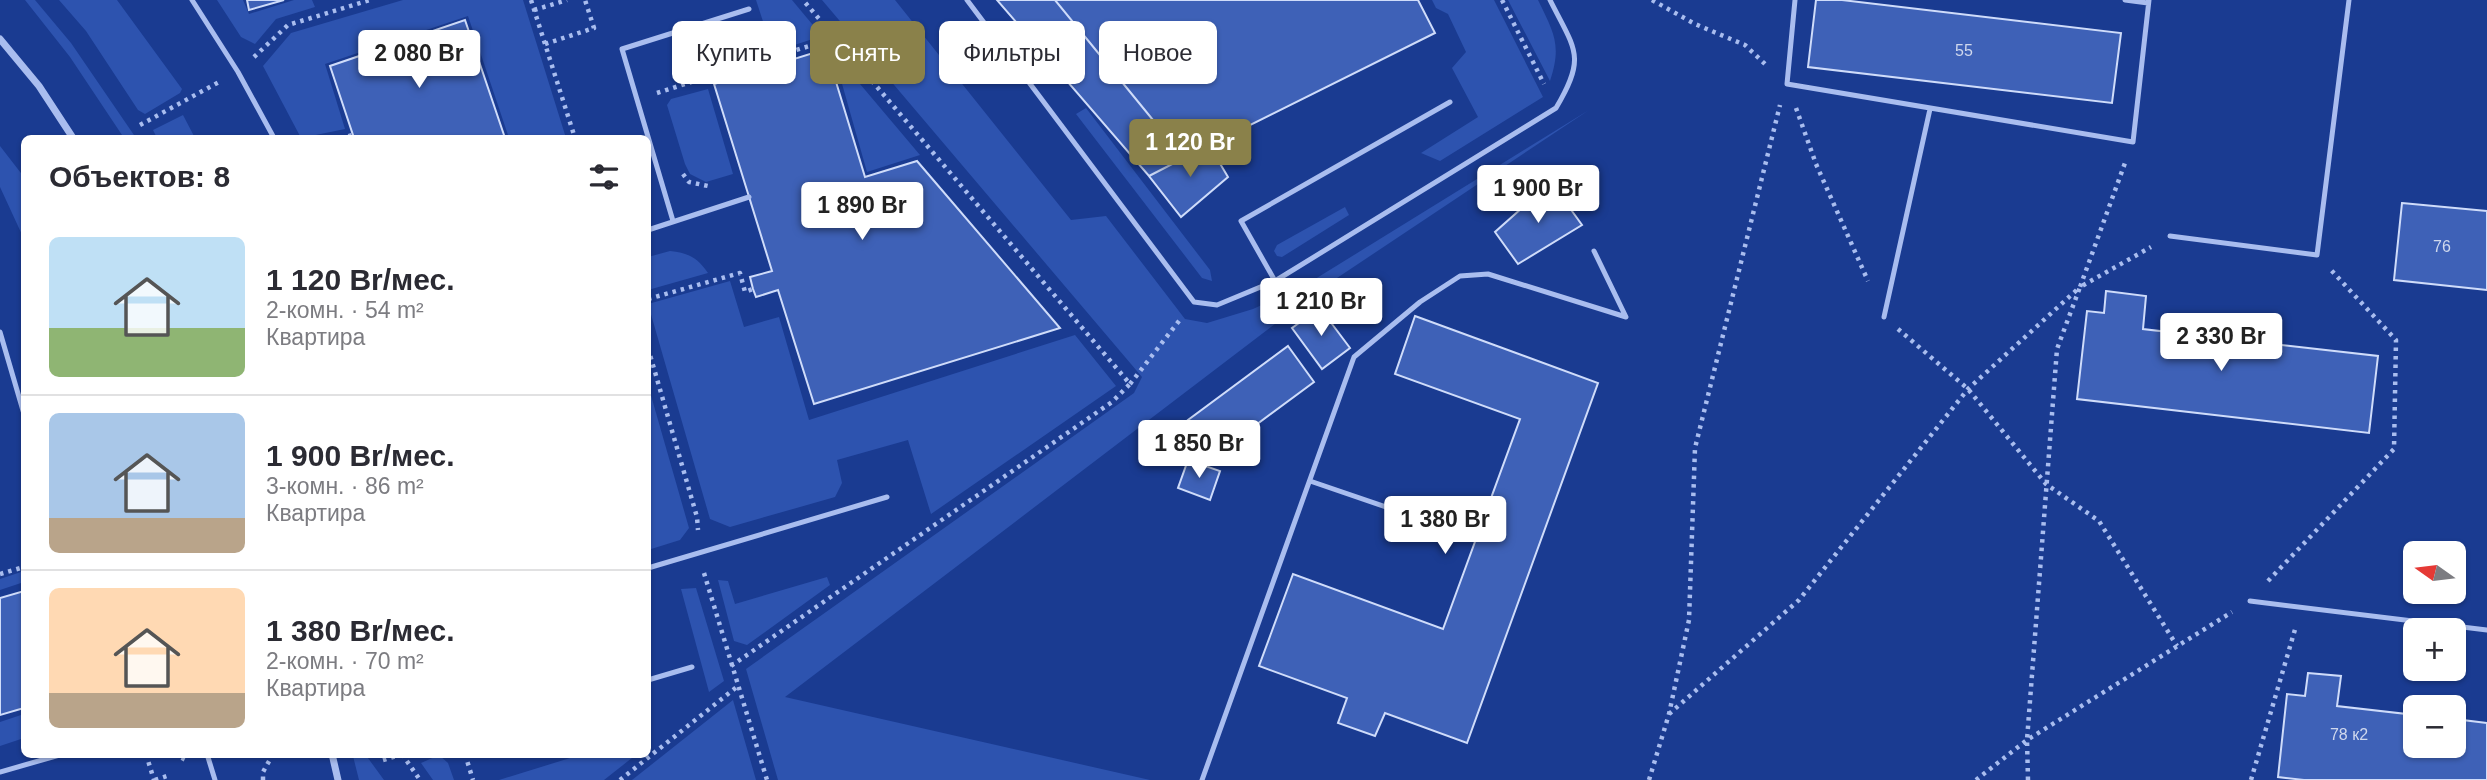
<!DOCTYPE html>
<html lang="ru">
<head>
<meta charset="utf-8">
<style>
  :root { --surface:#fff; --page:#f7f7f7; --text:#2b2b33; --muted:#7c7c81; --line:#e1e1e2; --accent:#8a814a }
  body { margin:0; font-family:Arial,sans-serif; background:var(--page); color:var(--text); height:100vh; display:flex; flex-direction:column; font-size:26px; white-space:nowrap }
  * { box-sizing:border-box; margin:0 }
  p { font-size:23px; color:var(--muted) }
  .icon { flex:none; width:38px; height:38px; fill:none; stroke:currentColor; stroke-width:2; stroke-linecap:round; stroke-linejoin:round }
  .map { position:relative; flex:1; overflow:hidden }
  .details { position:absolute; left:21px; top:135px; width:630px; height:623px; display:flex; flex-direction:column; background:var(--surface); border-radius:10px; box-shadow:0 2px 5px #0004 }
  .details>* { flex:none }
  .guide { position:absolute; left:672px; top:21px; width:665px; height:63px; display:flex; gap:14px }
  .needle { width:46px; rotate:284deg }
  .controls { position:absolute; left:2403px; top:541px; display:grid; gap:14px }
  .controls a { display:grid; place-items:center; width:63px; height:63px; border-radius:10px; background:var(--surface); box-shadow:0 2px 5px #0004; font-size:35px }
  .price { position:absolute; translate:-50% -60px; padding:0 16px; border-radius:7px; background:#fff; color:#222; font-size:23px; line-height:46px; filter:drop-shadow(0 2px 4px #0008) }
  .price::after { content:''; position:absolute; left:50%; top:42px; width:21px; height:16px; margin-left:-10px; background:inherit; clip-path:polygon(0 0,100% 0,50% 100%) }
  .price.current { background:var(--accent); color:#fff }
  ul { padding:0; list-style:none }
  li { display:flex; align-items:center; gap:21px; height:175px; padding:0 28px }
  li+li { border-top:2px solid var(--line) }
  li span { display:grid; place-items:center; flex:none; width:196px; height:140px; border-radius:10px; color:#555 }
  li>.icon { margin-inline-start:auto }
  span .icon { width:84px; height:84px; fill:#fffc; stroke-width:1 }
  li b { font-size:30px }
  h2 { display:flex; justify-content:space-between; align-items:center; height:84px; padding:0 28px; font-size:30px }
  .tag { padding:0 24px; border-radius:10px; background:var(--surface); box-shadow:0 2px 5px #0004; font-size:24px; line-height:63px }
  .tag.current { background:var(--accent); color:#fff }
  .map>svg:first-child { display:block }
  .green { fill:#2d53af }
  .building { fill:#3e61b7; stroke:#cfdcfa; stroke-width:2 }
  .lines { fill:none; stroke-linecap:round; stroke-linejoin:round }
  .path { stroke:#a9bdef; stroke-width:4.5; stroke-dasharray:3.5 5; stroke-linecap:butt }
  .lane { stroke:#a9bdef; stroke-width:5 }
  .street { stroke:#a9bdef; stroke-width:7 }
  .labels { text-anchor:middle; dominant-baseline:central; stroke-width:7; stroke-linejoin:round; paint-order:stroke }
  .number-label { font-size:16px; fill:#cfd8ed }
</style>
</head>
<body>
<div class="map">
<svg width="2487" height="780" viewBox="0 0 2487 780">
  <rect width="100%" height="100%" fill="#1a3b91"/>
  <path class="green" d="M25 0H35L71 43 136 138H124L70 57Z
    M59 0H117L182 89 180 93 145 114 138 110 86 31Z
    M217 0H243L249 14 294 0H312L315 7 276 19 255 44 241 37Z
    M403 0H523L566 138H509L468 16 325 64 345 129 301 138 263 66 291 33Z
    M756 0H792L822 36 773 52Z
    M822 0H895L1071 220 1106 216 1185 319 1207 323 1253 309 1307 284 1589 110 1325 286 785 697 1150 780H778L746 669 1134 393 1142 377Z
    M1432 0H1494L1543 97 1440 161 1421 153 1478 117 1452 68 1466 52 1448 14 1436 8Z
    M1508 0H1538C1554 33 1562 45 1550 81Z
    M833 52 920 155 867 172Z
    M708 89 733 174 706 182 690 174 685 164 667 105 671 99Z
    M1086 108 1210 270 1212 281 1202 278 1076 114Z
    M183 115 195 138H157L153 130Z
    M0 146 24 177V239L0 187Z
    M1345 207 1349 215 1282 257 1277 256 1274 251 1277 245Z
    M670 251C688 253 697 257 708 273L648 290V257Z
    M730 281 744 327 779 317 809 420 1075 335 1116 386 931 514 908 440 837 460 842 483 835 497 730 527 710 519 648 304Z
    M648 385 689 528 680 540 648 550Z
    M24 571V582L0 590V579Z
    M827 577 830 585 747 645 734 641 718 580 728 581 735 604Z
    M696 588 724 681 709 692 681 589Z
    M733 700 756 780H632Z
    M24 714V738L0 746V722Z
    M357 754H365L384 780H359L353 756Z
    M583 754H637L604 780H499Z
    M439 755 448 763 454 780H433L421 763Z"/>
  <path class="building" d="M247 0H284L249 10Z
    M997 0H1055L1184 158 1149 176Z
    M1055 0H1418L1435 33 1184 158Z
    M1816 0H1842L2121 33 2112 103 1808 67Z
    M465 20 505 138H354L330 66Z
    M826 49 865 177 917 161 1060 328 814 404 778 290 756 297 753 289 750 277 772 271 714 84Z
    M1209 145 1228 177 1181 217 1149 176Z
    M1551 182 1582 225 1518 264 1495 232Z
    M2402 203 2487 211V290L2394 280Z
    M2106 291 2146 296 2143 329 2378 356 2369 433 2077 399 2087 311 2104 313Z
    M1320 308 1350 348 1322 369 1292 328Z
    M1415 316 1598 383 1467 743 1385 713 1375 736 1338 723 1347 698 1259 666 1293 574 1443 629 1520 419 1395 374Z
    M1288 346 1314 382 1214 456 1188 420Z
    M1188 460 1220 471 1210 500 1178 488Z
    M24 591V708L0 715V598Z
    M2308 673 2341 676 2337 706 2415 715V746H2454V719L2487 723V780H2304L2278 777 2287 694 2305 696Z"/>
  <g class="lines">
    <path class="path" d="M531 0 575 138
      M1502 0 1544 84
      M1652 0 1695 24 1745 45 1766 65
      M534 10 567 0
      M545 44 594 28 585 0
      M254 57 288 25 370 0
      M707 77 836 38
      M657 93 707 77 693 51
      M1796 108 1816 164 1868 281
      M140 125 219 82
      M340 138 353 135
      M683 174 689 182 708 186
      M648 299 740 273 745 292 753 289
      M1898 329 1968 389 2046 484 2099 521 2177 646
      M648 348 697 517 698 530
      M1130 384 1182 317
      M704 573 767 780
      M0 574 24 567
      M2268 581 2394 449 2396 340 2331 270
      M731 666 1112 402 1130 384 803 0
      M1669 714 1799 600 1968 389 2080 287 2125 163
      M146 754 154 780
      M174 754 186 760
      M402 754 420 780
      M465 754 473 780
      M383 760 403 754
      M155 780 167 776 168 780
      M263 780V772L273 754
      M620 780 738 686
      M1649 780 1669 714 1689 620 1695 448 1780 105
      M1976 780 2027 740 2232 612
      M2028 780 2027 740 2057 349 2080 287 2151 247
      M2251 780 2296 626"/>
    <path class="lane" d="M192 0 238 72 274 138
      M967 0 1194 302 1217 305 1275 281 1556 108C1587 56 1575 50 1550 0
      M1795 0 1787 84 2133 142 2149 0
      M2125 0 2148 3
      M673 221 622 49 749 9
      M648 230 749 197
      M2170 236 2317 255 2349 0
      M1275 281 1241 221 1450 102
      M1884 317 1930 109
      M0 332 24 414
      M1310 481 1427 521
      M648 568 887 497
      M2250 601 2487 630
      M648 680 692 667
      M207 754 215 780
      M0 772 63 754
      M1202 780 1354 357 1420 302 1460 276 1488 274 1626 317 1594 251"/>
    <path class="street" d="M0 39 39 86 73 138
      M332 754 338 780"/>
  </g>
  <g class="labels">
    <g class="number-label">
      <text x="1964" y="50">55</text>
      <text x="2442" y="246">76</text>
      <text x="2349" y="734">78 к2</text>
    </g>
  </g>
</svg>
<div class="controls">
<a><svg class="needle" viewBox="-14 -14 28 28"><path d="M0-13l5 13h-10z" fill="#e53935"/><path d="M0 13l5-13h-10z" fill="#7c7c81"/></svg></a>
<a>+</a>
<a>−</a>
</div>
<b class="price" style="left:419px;top:90px">2 080 Br</b>
<b class="price current" style="left:1190px;top:179px">1 120 Br</b>
<b class="price" style="left:1538px;top:225px">1 900 Br</b>
<b class="price" style="left:862px;top:242px">1 890 Br</b>
<b class="price" style="left:1321px;top:338px">1 210 Br</b>
<b class="price" style="left:2221px;top:373px">2 330 Br</b>
<b class="price" style="left:1199px;top:480px">1 850 Br</b>
<b class="price" style="left:1445px;top:556px">1 380 Br</b>
<div class="guide">
<a class="tag">Купить</a>
<a class="tag current">Снять</a>
<a class="tag">Фильтры</a>
<a class="tag">Новое</a>
</div>
<section class="details">
<h2>Объектов: 8<svg class="icon" aria-label="filters" viewBox="0 0 24 24"><path d="M4 7h16M4 17h16"/><circle cx="9" cy="7" r="2"/><circle cx="15" cy="17" r="2"/></svg></h2>
<ul>
<li><span style="background:linear-gradient(#bfe0f5 65%,#8fb573 0)"><svg class="icon" aria-label="home" viewBox="0 0 24 24"><path d="M3 11l9-7 9 7M6 9v11h12V9"/></svg></span><div><b>1 120 Br/мес.</b><p>2-комн. · 54 m²</p><p>Квартира</p></div></li>
<li><span style="background:linear-gradient(#a9c7e8 75%,#b9a48a 0)"><svg class="icon" aria-label="home" viewBox="0 0 24 24"><path d="M3 11l9-7 9 7M6 9v11h12V9"/></svg></span><div><b>1 900 Br/мес.</b><p>3-комн. · 86 m²</p><p>Квартира</p></div></li>
<li><span style="background:linear-gradient(#ffd9b3 75%,#b9a48a 0)"><svg class="icon" aria-label="home" viewBox="0 0 24 24"><path d="M3 11l9-7 9 7M6 9v11h12V9"/></svg></span><div><b>1 380 Br/мес.</b><p>2-комн. · 70 m²</p><p>Квартира</p></div></li>
</ul>
</section>
</div>
</body>
</html>
